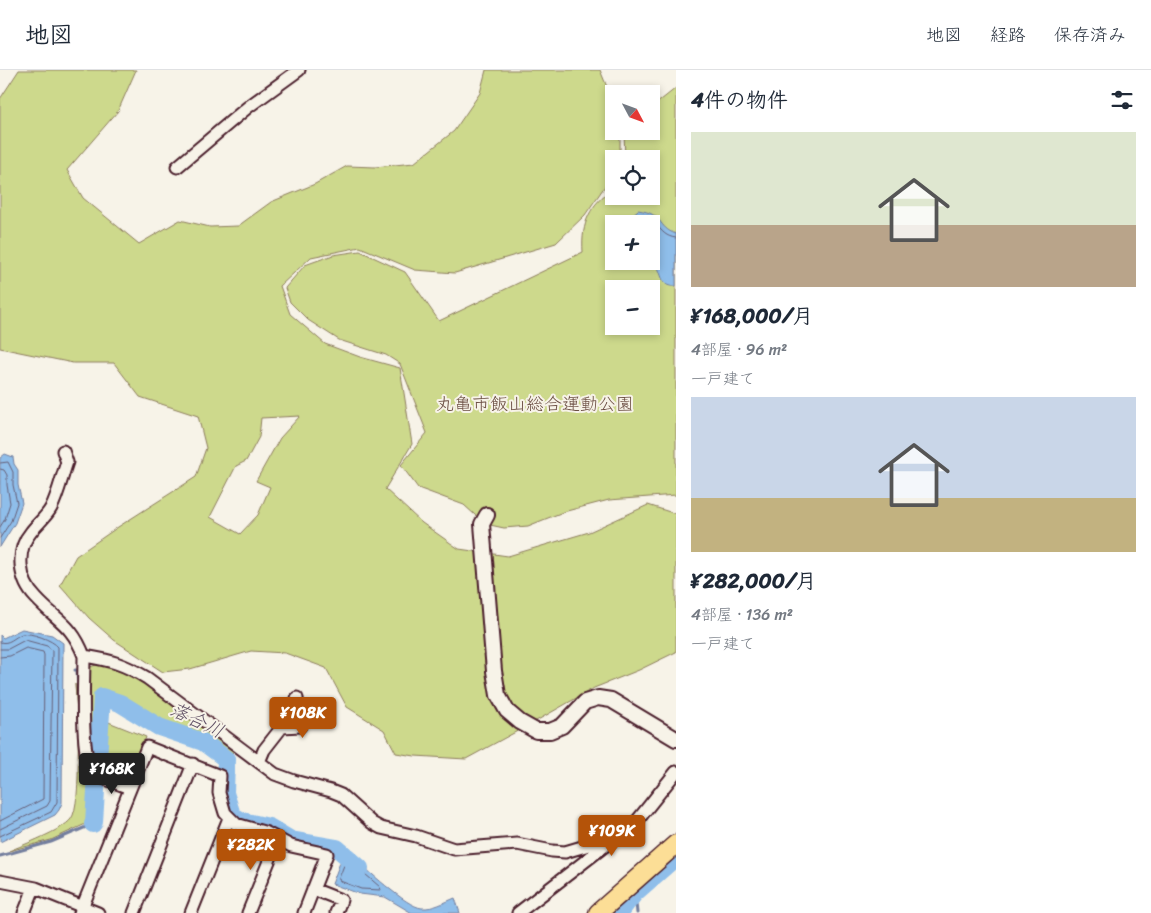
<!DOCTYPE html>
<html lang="ja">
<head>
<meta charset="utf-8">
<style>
  :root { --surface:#fff; --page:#f6f6f7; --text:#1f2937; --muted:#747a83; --line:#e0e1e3; --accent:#b45309 }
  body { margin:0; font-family:Sriracha,"Klee One",sans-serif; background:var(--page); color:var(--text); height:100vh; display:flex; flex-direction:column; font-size:19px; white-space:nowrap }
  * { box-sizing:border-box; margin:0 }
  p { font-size:16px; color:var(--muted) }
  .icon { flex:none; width:28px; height:28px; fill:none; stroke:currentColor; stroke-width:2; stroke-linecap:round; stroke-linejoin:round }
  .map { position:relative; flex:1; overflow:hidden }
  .side { display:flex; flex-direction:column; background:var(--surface); width:475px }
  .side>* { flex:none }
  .needle { width:32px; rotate:131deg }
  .fabs { position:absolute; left:605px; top:15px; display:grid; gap:10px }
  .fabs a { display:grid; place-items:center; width:55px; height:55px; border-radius:0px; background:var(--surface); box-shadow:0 2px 8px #0003; font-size:25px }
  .price { position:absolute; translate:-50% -42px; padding:0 11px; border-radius:5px; background:var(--accent); color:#fff; font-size:16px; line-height:32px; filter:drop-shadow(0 1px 2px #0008) }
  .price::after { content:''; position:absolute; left:50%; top:30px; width:15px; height:11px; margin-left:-8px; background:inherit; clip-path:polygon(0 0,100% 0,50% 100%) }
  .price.active { background:#222; color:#fff }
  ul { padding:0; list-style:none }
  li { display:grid; align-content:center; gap:10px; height:265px; padding:0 15px }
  li span { display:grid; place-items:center; height:155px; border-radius:0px; color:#555 }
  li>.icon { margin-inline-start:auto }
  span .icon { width:90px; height:90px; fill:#fffc; stroke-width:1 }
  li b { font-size:21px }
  h2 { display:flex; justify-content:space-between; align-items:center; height:60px; padding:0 15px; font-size:21px }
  header { display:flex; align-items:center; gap:30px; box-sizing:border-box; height:70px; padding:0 25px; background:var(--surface); border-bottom:1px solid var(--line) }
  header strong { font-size:24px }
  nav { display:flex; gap:28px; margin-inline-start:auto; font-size:18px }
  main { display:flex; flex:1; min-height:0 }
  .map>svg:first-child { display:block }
  .green { fill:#cdd98c; stroke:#8c7c5c; fill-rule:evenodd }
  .water { fill:#8fbeea; stroke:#737e9e }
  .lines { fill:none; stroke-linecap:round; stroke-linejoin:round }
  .shore { stroke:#665f77; stroke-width:1 }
  .stream { stroke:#737e9e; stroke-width:3 }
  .river { stroke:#8fbeea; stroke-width:18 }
  .minor-casing { stroke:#4a1f2b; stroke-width:15 }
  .tertiary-casing { stroke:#4a1f2b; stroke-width:18 }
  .primary-casing { stroke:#4a1f2b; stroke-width:21 }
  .minor { stroke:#f7f3e8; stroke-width:11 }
  .tertiary { stroke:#f7f3e8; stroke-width:14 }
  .primary { stroke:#fcde96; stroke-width:18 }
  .labels { text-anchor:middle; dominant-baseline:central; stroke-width:4; stroke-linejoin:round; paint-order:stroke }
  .park-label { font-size:18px; fill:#6b4e43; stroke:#f7f3e8 }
  .water-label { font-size:19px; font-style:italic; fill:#5f4f64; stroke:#f7f3e8 }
</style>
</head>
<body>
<header>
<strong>地図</strong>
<nav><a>地図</a><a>経路</a><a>保存済み</a></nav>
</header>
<main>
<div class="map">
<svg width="676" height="843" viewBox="0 0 676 843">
  <rect width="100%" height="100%" fill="#f7f3e8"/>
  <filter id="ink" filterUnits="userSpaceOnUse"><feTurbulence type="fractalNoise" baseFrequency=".02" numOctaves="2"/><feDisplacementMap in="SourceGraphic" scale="10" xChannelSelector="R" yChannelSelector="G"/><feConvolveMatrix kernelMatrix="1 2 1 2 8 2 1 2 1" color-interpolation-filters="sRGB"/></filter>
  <g filter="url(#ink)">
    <path class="green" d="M19 0H136L118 41 67 100 83 128 139 174 180 150 210 157 238 156 271 132 315 114 347 96 375 97 414 93 454 61 480 23 486 0H600L614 34V61H620V89H614V103L585 145 556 173 455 203 415 200 360 177 311 187 280 216 290 244 325 274 360 287 400 298 412 374 385 419 422 453 459 479 508 486 589 462 648 435 676 444V582L639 600 594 618 536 651 466 689 415 686 396 683 384 660 347 637 326 598 285 583 251 581 190 599 163 602 114 570 89 548 60 515 76 486 118 457 196 407 206 378 198 346 140 327 114 293H73L0 278V29ZM300 346 280 368 256 411 270 417 258 445 240 464 210 447 236 396 246 391 259 367 261 348Z
      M676 18V425L609 430 563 442 528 456 504 458 490 455 475 445 464 435 418 418 401 395 427 363 400 294 386 285 339 270 308 250 290 232 285 218 305 195 333 185 360 181 405 202 439 251 583 182C581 153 590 134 614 118V126H651V89H625L624 61H651V38ZM614 154H651V191H614ZM614 219H651V256H614Z
      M105 592 145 610 234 681 227 688 205 671 158 653 119 631 100 624 94 695 91 683 90 597Z
      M75 614 81 704 93 711 92 751 51 770 9 781C23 775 63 760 71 749 83 733 77 639 75 614Z
      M101 649 146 667 129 711 124 712 99 702Z"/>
    <path class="water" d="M638 140C665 144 656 157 676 164V216C661 218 663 206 657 196L640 191H651V154H629L631 146Z
      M5 384 13 387 14 394 18 400V415L22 433 15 453 0 477V388Z
      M22 559 52 565 63 573 62 733 59 740 55 745 0 772V565L3 568Z
      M344 782 351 786C365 797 406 837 422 838 433 839 445 832 455 828L460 843H412L385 827 360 824 332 814Z"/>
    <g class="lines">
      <path class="shore" d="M634 154 638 146C659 145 656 166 676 168
        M0 393 8 392 13 402V415L17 433 11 451 0 468
        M0 399 4 400 7 405V415L10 433 5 449 0 457
        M0 572C9 575 14 567 22 564 30 562 53 570 58 577L57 732 51 742 0 766
        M0 579H8L25 570 47 576 52 580 50 731 47 736 0 759
        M0 587 10 586 26 578 43 582 44 585 43 729 0 751
        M346 791H350L380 817 381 820 361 819 340 811 339 809Z"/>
      <path class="stream" d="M75 600H77L78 623
        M82 691 83 703 89 706
        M0 786 51 772 93 754
        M635 823 637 843"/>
      <path class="river" d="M93 754 94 752 102 627 120 633 159 657 203 672 226 689 225 723 232 745 242 751 269 757 291 770 337 778 360 798
        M619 843 635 823 676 787"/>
      <g class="minor-casing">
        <path id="minor" d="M177 97 248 37 299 0
          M63 381 67 392C62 406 58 425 51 438 46 447 37 454 31 462 15 481 19 511 36 528 57 551 72 554 84 586
          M259 692 264 680 282 657 300 656 297 628
          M130 718 92 704C80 681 84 614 84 586 110 590 124 594 147 608L275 704 294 711 331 721 341 725 372 753 381 758 416 766 454 779 517 774 552 781 565 782 616 767
          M0 811 36 818 98 843
          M313 819 341 830 336 843
          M24 843 34 818
          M80 843 147 677 220 706 219 723 225 743 236 754 267 763 291 776 327 784 304 843
          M134 843 193 694
          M191 843 229 748
          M248 843 278 769
          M518 843 637 751 676 702"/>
      </g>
      <g class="tertiary-casing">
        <path id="tertiary" d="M487 445 482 454 494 601 498 625 507 641 520 652 536 661H550L562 656 585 632 598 628 611 630 676 669"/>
      </g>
      <g class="primary-casing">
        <path id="primary" d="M598 843 676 774"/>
      </g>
      <use href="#minor" class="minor"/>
      <use href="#tertiary" class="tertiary"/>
      <use href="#primary" class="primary"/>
    </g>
  </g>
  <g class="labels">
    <g class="park-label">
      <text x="535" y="334">丸亀市飯山総合運動公園</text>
    </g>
    <g class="water-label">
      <text transform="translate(197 650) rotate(26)">落合川</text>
    </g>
  </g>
</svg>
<div class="fabs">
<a><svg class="needle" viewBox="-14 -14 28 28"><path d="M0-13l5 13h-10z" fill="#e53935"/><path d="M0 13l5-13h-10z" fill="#747a83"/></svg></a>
<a><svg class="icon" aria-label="locate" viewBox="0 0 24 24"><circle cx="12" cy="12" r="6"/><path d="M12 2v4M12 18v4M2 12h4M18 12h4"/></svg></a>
<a>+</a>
<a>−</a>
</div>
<b class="price" style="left:303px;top:669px">¥108K</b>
<b class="price active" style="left:112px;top:725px">¥168K</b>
<b class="price" style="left:612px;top:787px">¥109K</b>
<b class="price" style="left:251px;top:801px">¥282K</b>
</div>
<section class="side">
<h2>4件の物件<svg class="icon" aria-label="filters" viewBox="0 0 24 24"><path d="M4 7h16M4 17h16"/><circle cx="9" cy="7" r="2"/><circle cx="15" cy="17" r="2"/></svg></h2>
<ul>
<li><span style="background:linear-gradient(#dfe7d0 60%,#b9a48a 0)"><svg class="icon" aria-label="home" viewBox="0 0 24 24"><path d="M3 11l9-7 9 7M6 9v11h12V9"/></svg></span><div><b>¥168,000/月</b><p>4部屋 · 96 m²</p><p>一戸建て</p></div></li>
<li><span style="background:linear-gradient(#c9d6e8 65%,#c2b280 0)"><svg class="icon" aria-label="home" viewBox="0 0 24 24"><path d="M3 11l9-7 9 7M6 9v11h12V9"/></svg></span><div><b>¥282,000/月</b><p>4部屋 · 136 m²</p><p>一戸建て</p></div></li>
</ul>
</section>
</main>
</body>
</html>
